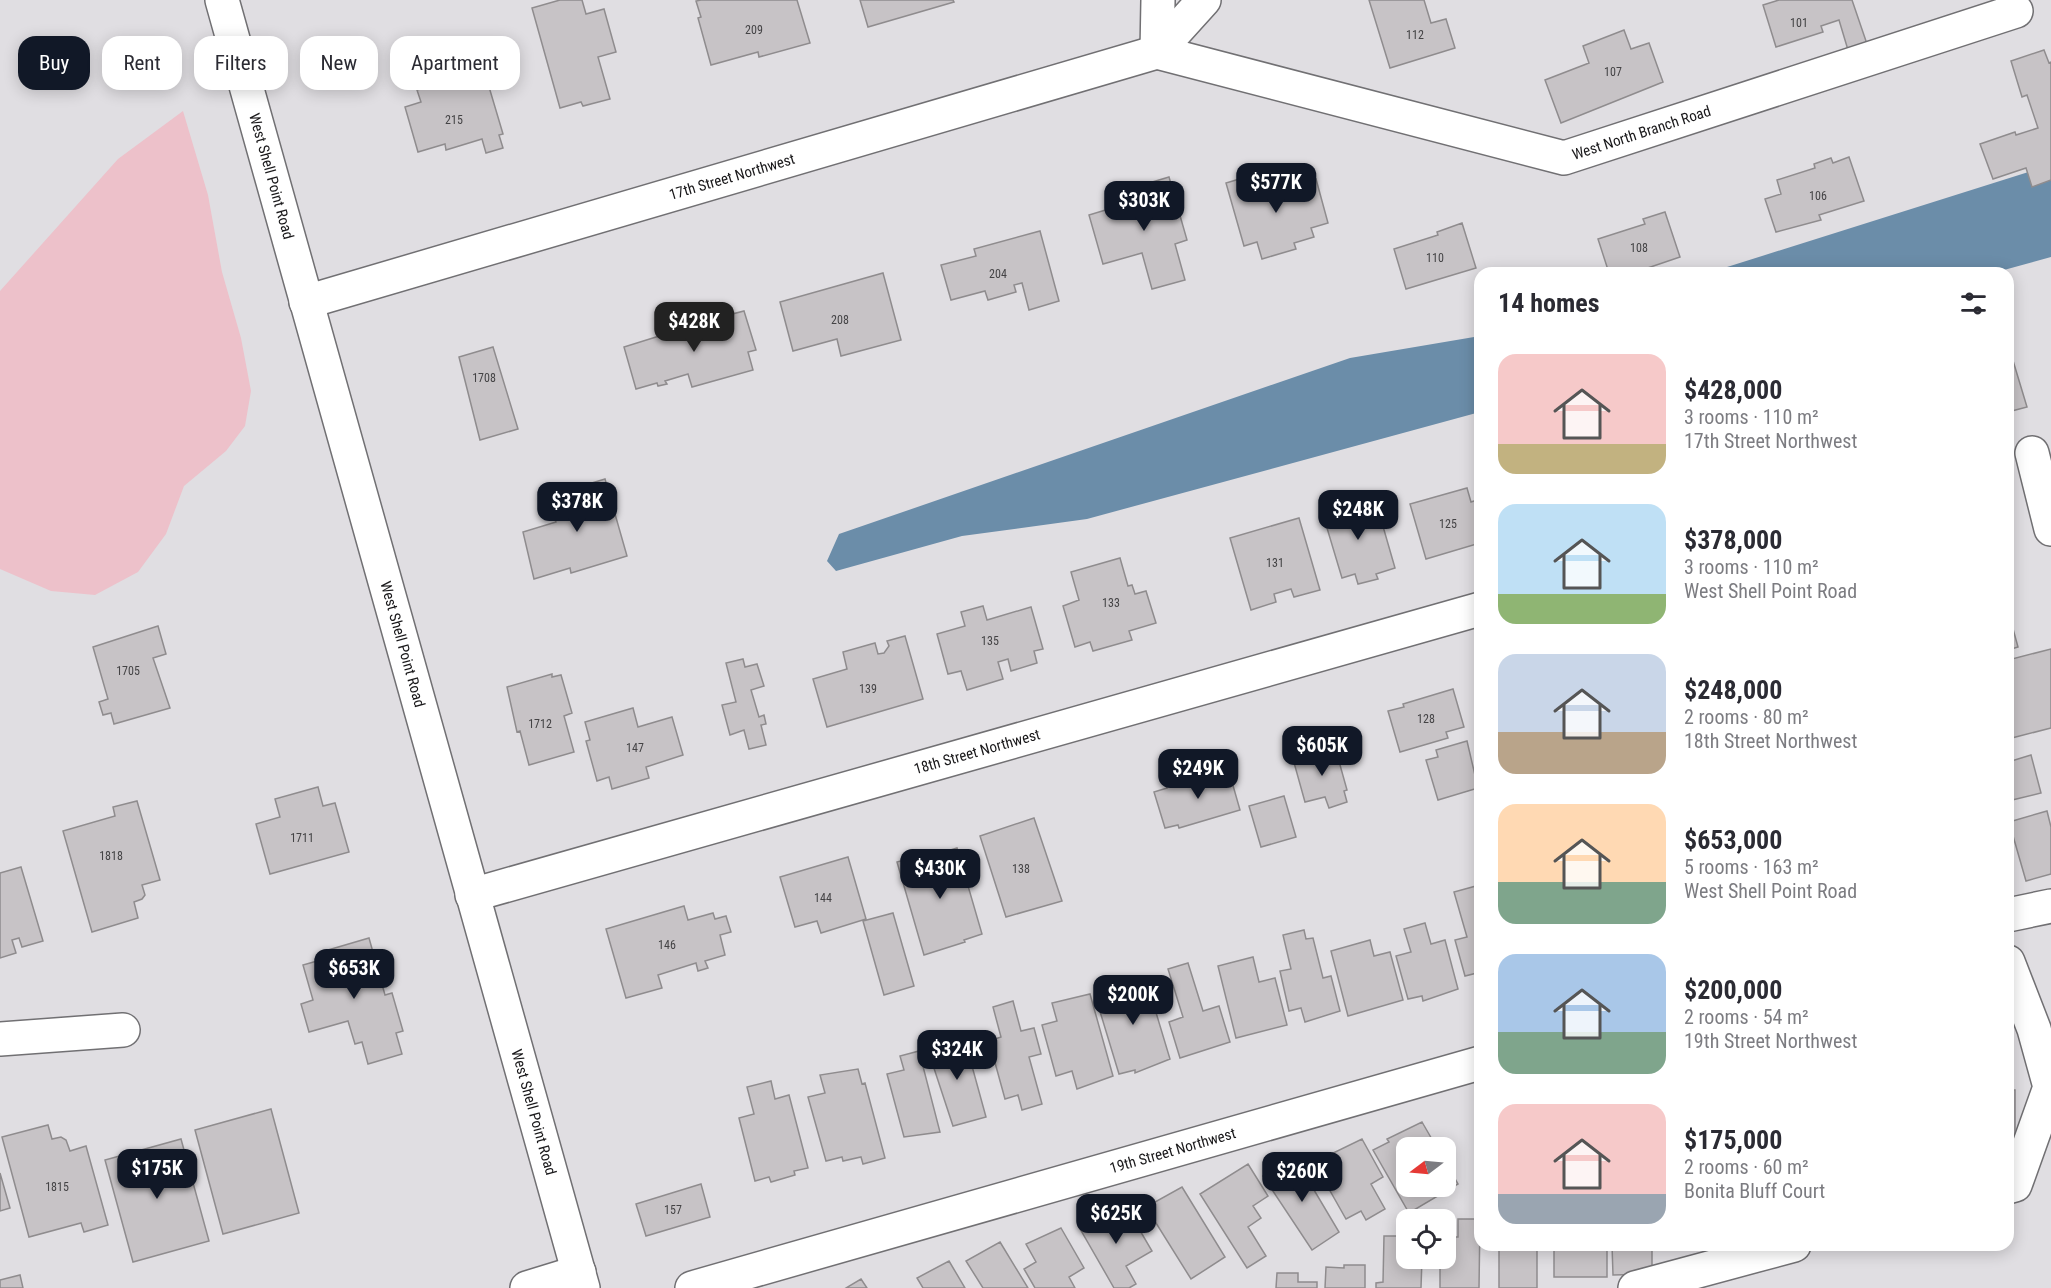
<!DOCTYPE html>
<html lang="en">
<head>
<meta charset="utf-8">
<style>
  :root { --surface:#fff; --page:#f7f7f7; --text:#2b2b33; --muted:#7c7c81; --accent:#111827 }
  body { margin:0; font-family:"Roboto Condensed",sans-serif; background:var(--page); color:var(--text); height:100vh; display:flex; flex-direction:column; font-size:22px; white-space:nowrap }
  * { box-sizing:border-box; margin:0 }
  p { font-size:20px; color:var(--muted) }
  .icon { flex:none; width:33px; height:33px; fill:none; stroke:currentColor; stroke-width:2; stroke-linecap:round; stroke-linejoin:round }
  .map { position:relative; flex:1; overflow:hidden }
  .panel { position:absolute; left:1474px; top:267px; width:540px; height:984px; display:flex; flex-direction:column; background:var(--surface); border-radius:18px; box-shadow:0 3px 15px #0003 }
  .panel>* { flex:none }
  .hud { position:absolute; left:18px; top:36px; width:570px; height:54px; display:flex; gap:12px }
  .needle { width:39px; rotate:254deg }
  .controls { position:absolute; left:1396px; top:1137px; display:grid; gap:12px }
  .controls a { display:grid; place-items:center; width:60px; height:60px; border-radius:12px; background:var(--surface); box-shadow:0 3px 15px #0003; font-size:30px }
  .price { position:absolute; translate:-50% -51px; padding:0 14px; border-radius:12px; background:var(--accent); color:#fff; font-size:20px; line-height:39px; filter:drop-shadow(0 2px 3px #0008) }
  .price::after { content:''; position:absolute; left:50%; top:36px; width:18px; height:14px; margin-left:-9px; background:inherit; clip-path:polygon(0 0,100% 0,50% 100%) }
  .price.on { background:#222; color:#fff }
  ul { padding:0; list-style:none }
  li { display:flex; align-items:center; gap:18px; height:150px; padding:0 24px }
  li span { display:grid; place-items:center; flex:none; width:168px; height:120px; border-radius:18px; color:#555 }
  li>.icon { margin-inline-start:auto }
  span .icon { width:72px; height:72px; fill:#fffc; stroke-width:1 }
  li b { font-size:26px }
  h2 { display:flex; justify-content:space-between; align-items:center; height:72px; padding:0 24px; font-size:26px }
  .pill { padding:0 21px; border-radius:18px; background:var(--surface); box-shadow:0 3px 15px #0003; font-size:21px; line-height:54px }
  .pill.on { background:var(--accent); color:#fff }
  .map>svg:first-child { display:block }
  .green { fill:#edc1ca }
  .water { fill:#6b8da9 }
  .building { fill:#c7c3c6; stroke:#8f8c8e; stroke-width:1.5 }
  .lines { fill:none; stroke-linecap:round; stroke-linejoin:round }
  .minor-casing { stroke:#717073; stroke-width:36 }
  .minor { stroke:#fff; stroke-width:33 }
  .labels { text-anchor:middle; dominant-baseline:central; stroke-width:4.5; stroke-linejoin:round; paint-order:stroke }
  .number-label { font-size:12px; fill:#444345 }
  .street-label { font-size:15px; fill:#19181a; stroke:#edebef }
</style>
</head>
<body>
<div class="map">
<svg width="2051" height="1288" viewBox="0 0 2051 1288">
  <rect width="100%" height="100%" fill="#e0dee2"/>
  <path class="green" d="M183 111 208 195 222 272 241 338 251 391 245 426 226 451 184 486 166 534 138 572 95 595 51 591 0 569V291L118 159Z"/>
  <path class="water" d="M2051 165V257L1993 273H1708Z
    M1480 336V412L1087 519 962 536 836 571 827 561 839 534 1350 358Z"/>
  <path class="building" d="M560 0H582L586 14 604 9 616 52 598 57 610 99 583 106 581 102 560 108 532 8Z
    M701 0H797L810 43 759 57 758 52 711 65 698 18 701 17 696 1Z
    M860 0H953L954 2 868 27Z
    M1369 0H1424L1431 23 1446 19 1455 48 1390 68Z
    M1779 0H1852L1867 44 1848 50 1839 20 1821 26 1823 32 1776 47 1763 5Z
    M1624 30 1631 49 1649 43 1663 82 1561 123 1545 80 1589 63 1583 46Z
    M2044 50 2049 63 2051 62V180L2032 187 2026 168 1993 179 1980 144 2015 132 2016 135 2038 128 2027 95 2022 97 2011 61Z
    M484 70 503 134 499 135 503 148 486 153 482 139 446 150 445 144 418 152 405 107 421 102 417 90Z
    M1849 157 1864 201 1819 215 1821 220 1776 232 1765 199 1781 194 1777 180 1815 168 1814 164 1831 158 1833 163Z
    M1256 174 1263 195 1316 179 1328 223 1311 228 1314 237 1294 243 1296 249 1262 259 1257 242 1244 246 1226 183Z
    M1169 177 1187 240 1175 244 1185 280 1152 289 1142 253 1103 264 1089 215 1132 202 1129 189Z
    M1665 212 1680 257 1633 273H1609L1598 239 1645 224 1643 219Z
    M1462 223 1476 268 1406 289 1394 249 1438 235 1437 232Z
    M1040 231 1059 301 1029 310 1022 283 1014 285 1016 292 988 300 985 291 951 300 941 265 976 256 974 249Z
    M883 273 901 340 841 356 837 339 793 351 780 302Z
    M744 311 756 350 748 352 753 370 692 387 688 374 665 381 667 384 658 386 657 383 636 389 624 347 672 332 671 330Z
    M2008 344 2027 407 2008 412Z
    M493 347 518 429 480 440 459 357Z
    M605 479 627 556 571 573 570 568 534 579 523 532 556 522 553 512 560 510 556 494Z
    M1467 488 1471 502 1480 499V543L1426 559 1410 504Z
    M1358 497 1366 520 1380 516 1395 568 1376 574 1378 579 1358 584 1355 574 1342 578 1321 508Z
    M1299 518 1320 590 1294 597 1291 589 1274 594 1276 602 1251 610 1230 538Z
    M1120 558 1128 586 1132 585 1135 594 1146 591 1156 623 1129 631 1132 640 1093 651 1090 642 1075 647 1063 606 1079 600 1071 572Z
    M983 606 987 620 1031 607 1043 649 1034 651 1037 663 1011 671 1008 659 998 662 1003 679 967 690 961 671 948 674 937 634 965 626 961 612Z
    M2011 610 2013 617 2010 618 2018 647 2008 650V611Z
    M158 626 166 654 153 658 170 708 114 724 111 713 103 715 99 702 108 699 93 647Z
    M905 636 923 699 827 727 813 679 847 669 843 652 875 643 878 654 884 653 889 646 887 641Z
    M2051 649V728L2008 739V660Z
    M743 659 745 667 757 664 764 686 751 690 759 717 764 715 766 724 761 725 766 745 749 749 744 730 730 735 722 705 736 702 726 663Z
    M552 674V677L561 675 572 713 564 716 574 752 529 765 520 731 517 732 507 687Z
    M1453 689 1464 727 1446 732 1448 738 1400 752 1388 711 1404 707 1403 704Z
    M633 708 638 727 672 717 683 755 646 767 649 778 612 789 609 777 597 781 586 741 590 740 585 722Z
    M1467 741 1478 788 1438 800 1426 760 1438 757 1436 750Z
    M1335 747 1347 790 1344 791 1347 802 1329 808 1325 797 1305 802 1293 759Z
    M2031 755 2041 793 2008 801V762Z
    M1228 768 1240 810 1179 828 1178 825 1165 828 1154 792 1167 788 1166 786Z
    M318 787 323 806 335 803 349 852 270 874 256 824 280 817 275 799Z
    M1284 796 1296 837 1261 847 1249 806Z
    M137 801 160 880 142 885 145 895 142 899 134 902 138 918 92 932 63 831 115 816 113 807Z
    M2047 811 2051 827V874L2026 881 2009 822Z
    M1034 818 1062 901 1006 917 980 836Z
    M957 848 982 934 964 940 965 942 924 955 897 862 940 850 941 853Z
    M848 857 866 919 821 933 817 921 795 927 780 877Z
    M21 867 43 941 22 947 19 938 12 940 16 953 0 958V873Z
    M1476 886 1480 901 1479 980 1477 973 1465 976 1455 940 1467 937 1454 892Z
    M684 906 688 920 713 913 715 919 726 916 731 932 720 935 725 955 705 961 708 968 698 971 696 963 658 975 662 988 626 998 606 929Z
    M893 913 914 986 884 995 863 921Z
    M1425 923 1431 944 1445 940 1458 989 1423 1001 1422 996 1408 999 1396 956 1411 952 1404 929Z
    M1304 930 1306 939 1313 938 1323 978 1331 976 1340 1011 1305 1022 1301 1008 1289 1011 1280 971 1291 969 1283 935Z
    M369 938 385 995 392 993 403 1031 396 1033 402 1054 368 1064 362 1042 355 1044 348 1021 309 1032 301 1004 313 1000 303 965 331 957 328 950Z
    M1370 940 1374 956 1390 952 1403 1000 1348 1016 1331 951Z
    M1253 957 1259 982 1275 978 1287 1025 1236 1038 1218 966Z
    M1188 963 1203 1011 1219 1006 1230 1042 1180 1058 1169 1022 1183 1017 1168 969Z
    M1145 976 1170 1059 1135 1073V1070L1119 1074 1095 995 1111 991 1110 987Z
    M1090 994 1113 1076 1077 1089 1072 1071 1056 1076 1042 1025 1057 1021 1052 1003Z
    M1013 1001 1021 1031 1034 1028 1041 1054 1029 1057 1042 1104 1022 1110 1018 1095 1005 1099 989 1041 1001 1037 993 1007Z
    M964 1037 986 1117 953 1126 927 1047Z
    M919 1051 940 1132 904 1137 887 1074 904 1070 900 1056Z
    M858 1069 862 1084 865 1083 885 1158 863 1164 861 1157 843 1161 842 1157 826 1161 808 1097 825 1093 820 1075Z
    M771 1081 775 1099 789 1095 808 1168 794 1171 795 1175 771 1182 769 1177 755 1181 739 1118 754 1114 747 1087Z
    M2008 1090H2015V1147H2008Z
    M271 1109 299 1213 223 1234 195 1130Z
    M1422 1122 1437 1148H1407V1186H1446V1163L1458 1184 1409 1213 1373 1150 1389 1142 1387 1139Z
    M48 1125 52 1139 61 1137 66 1140 70 1151 86 1146 108 1225 84 1232 81 1223 29 1237 2 1137Z
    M181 1139 209 1241 133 1262 105 1160Z
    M1362 1139 1383 1177 1371 1184 1385 1209 1366 1220 1361 1211 1346 1219 1316 1166 1331 1158 1329 1155Z
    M1295 1158 1339 1232 1312 1250 1263 1176Z
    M1248 1164 1268 1196 1253 1206 1261 1218 1248 1227 1266 1256 1247 1268 1200 1194Z
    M0 1173 10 1208 0 1211Z
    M701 1184 710 1217 646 1236 636 1204Z
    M1182 1187 1225 1257 1191 1279 1146 1207Z
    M1125 1205 1152 1251 1126 1266 1136 1284 1129 1288H1114L1079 1227 1098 1216 1100 1219Z
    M1458 1219H1480L1479 1288H1440V1258H1446V1237H1458Z
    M1061 1228 1084 1268 1069 1277 1075 1288H1035L1024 1269 1036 1262 1026 1244Z
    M1401 1234H1407V1258H1422L1421 1288H1376V1283L1383 1282 1384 1236H1398V1244H1401Z
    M1000 1242 1028 1288H983L966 1261Z
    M1499 1245H1537V1288H1499Z
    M1554 1245H1607V1277H1554Z
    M1612 1245H1652V1274L1613 1275Z
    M949 1261 965 1288H923L917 1278Z
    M1344 1265H1365V1288H1325L1326 1267 1344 1268Z
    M1277 1273H1298V1282H1317V1288H1276Z
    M20 1275 23 1288H0V1280Z
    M861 1279 867 1288H846Z"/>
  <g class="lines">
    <g class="minor-casing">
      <g id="minor">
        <path id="s1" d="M222 0 583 1288"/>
        <path id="s2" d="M1157 52 1564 158 2016 11"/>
        <path d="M1157 52 1204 0"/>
        <path d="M1157 52 1158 0"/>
        <path id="s3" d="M306 302 1157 52"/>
        <path d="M2032 453 2051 529"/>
        <path id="s4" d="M472 895 1480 609"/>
        <path d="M2008 915 2051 906"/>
        <path d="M2008 962 2034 1029 2050 1087 2015 1185 2008 1187"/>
        <path d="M0 1039 123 1030"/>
        <path d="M527 1288 579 1272"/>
        <path id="s5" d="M692 1288 1480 1063"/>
        <path d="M1635 1288 1794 1245"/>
      </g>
    </g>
    <use href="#minor" class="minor"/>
  </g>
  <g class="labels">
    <g class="number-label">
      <text x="1799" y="23">101</text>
      <text x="754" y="30">209</text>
      <text x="1415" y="35">112</text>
      <text x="1613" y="72">107</text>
      <text x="454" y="120">215</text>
      <text x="1818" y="196">106</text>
      <text x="1639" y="248">108</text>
      <text x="1435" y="258">110</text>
      <text x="998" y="274">204</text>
      <text x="840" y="320">208</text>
      <text x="484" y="378">1708</text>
      <text x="1448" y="524">125</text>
      <text x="1275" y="563">131</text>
      <text x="1111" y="603">133</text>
      <text x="990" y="641">135</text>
      <text x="128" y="671">1705</text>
      <text x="868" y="689">139</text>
      <text x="1426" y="719">128</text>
      <text x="540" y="724">1712</text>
      <text x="635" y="748">147</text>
      <text x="302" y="838">1711</text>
      <text x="111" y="856">1818</text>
      <text x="1021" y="869">138</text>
      <text x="823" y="898">144</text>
      <text x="667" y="945">146</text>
      <text x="57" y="1187">1815</text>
      <text x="673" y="1210">157</text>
    </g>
    <g class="street-label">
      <text stroke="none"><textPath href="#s2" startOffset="502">West North Branch Road</textPath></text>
      <text stroke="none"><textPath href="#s1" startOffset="183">West Shell Point Road</textPath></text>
      <text stroke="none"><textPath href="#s3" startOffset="444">17th Street Northwest</textPath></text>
      <text stroke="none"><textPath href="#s1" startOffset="669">West Shell Point Road</textPath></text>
      <text stroke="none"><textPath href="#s4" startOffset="525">18th Street Northwest</textPath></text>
      <text stroke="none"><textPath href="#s1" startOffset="1155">West Shell Point Road</textPath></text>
      <text stroke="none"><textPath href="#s5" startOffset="500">19th Street Northwest</textPath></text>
    </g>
  </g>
</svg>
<div class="controls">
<a><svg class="needle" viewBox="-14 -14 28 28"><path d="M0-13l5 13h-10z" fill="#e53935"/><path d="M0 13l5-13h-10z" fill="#7c7c81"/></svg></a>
<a><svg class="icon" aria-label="locate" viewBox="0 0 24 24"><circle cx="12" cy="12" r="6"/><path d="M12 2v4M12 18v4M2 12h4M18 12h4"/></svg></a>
</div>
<b class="price" style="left:1276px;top:214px">$577K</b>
<b class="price" style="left:1144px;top:232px">$303K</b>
<b class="price on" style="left:694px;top:353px">$428K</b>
<b class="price" style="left:577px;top:533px">$378K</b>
<b class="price" style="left:1358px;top:541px">$248K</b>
<b class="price" style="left:1322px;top:777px">$605K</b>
<b class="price" style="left:1198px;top:800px">$249K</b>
<b class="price" style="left:940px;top:900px">$430K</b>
<b class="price" style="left:354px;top:1000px">$653K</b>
<b class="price" style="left:1133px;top:1026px">$200K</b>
<b class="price" style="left:957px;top:1081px">$324K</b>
<b class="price" style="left:157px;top:1200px">$175K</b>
<b class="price" style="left:1302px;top:1203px">$260K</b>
<b class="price" style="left:1116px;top:1245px">$625K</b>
<div class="hud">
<a class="pill on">Buy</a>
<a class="pill">Rent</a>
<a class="pill">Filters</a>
<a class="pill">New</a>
<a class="pill">Apartment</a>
</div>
<section class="panel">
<h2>14 homes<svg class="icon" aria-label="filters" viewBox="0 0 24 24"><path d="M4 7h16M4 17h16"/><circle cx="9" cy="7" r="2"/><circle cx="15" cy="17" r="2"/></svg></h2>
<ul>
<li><span style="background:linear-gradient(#f6c9c9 75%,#c2b280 0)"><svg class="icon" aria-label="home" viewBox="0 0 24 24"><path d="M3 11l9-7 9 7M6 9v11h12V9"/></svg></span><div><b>$428,000</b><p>3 rooms · 110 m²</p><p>17th Street Northwest</p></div></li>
<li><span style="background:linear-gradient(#bfe0f5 75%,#8fb573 0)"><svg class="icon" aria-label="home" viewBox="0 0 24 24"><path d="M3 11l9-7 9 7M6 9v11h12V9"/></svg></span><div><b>$378,000</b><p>3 rooms · 110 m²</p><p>West Shell Point Road</p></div></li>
<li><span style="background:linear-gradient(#c9d6e8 65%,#b9a48a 0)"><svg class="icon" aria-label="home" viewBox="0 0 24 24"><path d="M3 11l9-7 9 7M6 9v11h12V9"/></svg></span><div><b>$248,000</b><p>2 rooms · 80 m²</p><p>18th Street Northwest</p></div></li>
<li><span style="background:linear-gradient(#ffd9b3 65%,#7fa58c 0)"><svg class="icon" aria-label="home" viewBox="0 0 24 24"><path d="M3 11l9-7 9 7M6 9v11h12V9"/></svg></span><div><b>$653,000</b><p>5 rooms · 163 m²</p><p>West Shell Point Road</p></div></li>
<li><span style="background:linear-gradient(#a9c7e8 65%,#7fa58c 0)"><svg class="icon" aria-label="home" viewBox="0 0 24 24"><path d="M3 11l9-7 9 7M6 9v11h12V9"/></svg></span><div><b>$200,000</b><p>2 rooms · 54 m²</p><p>19th Street Northwest</p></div></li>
<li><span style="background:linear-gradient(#f6c9c9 75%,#9aa5b1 0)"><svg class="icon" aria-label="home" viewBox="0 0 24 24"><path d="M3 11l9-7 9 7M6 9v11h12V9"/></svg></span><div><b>$175,000</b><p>2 rooms · 60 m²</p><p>Bonita Bluff Court</p></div></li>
</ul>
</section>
</div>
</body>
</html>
